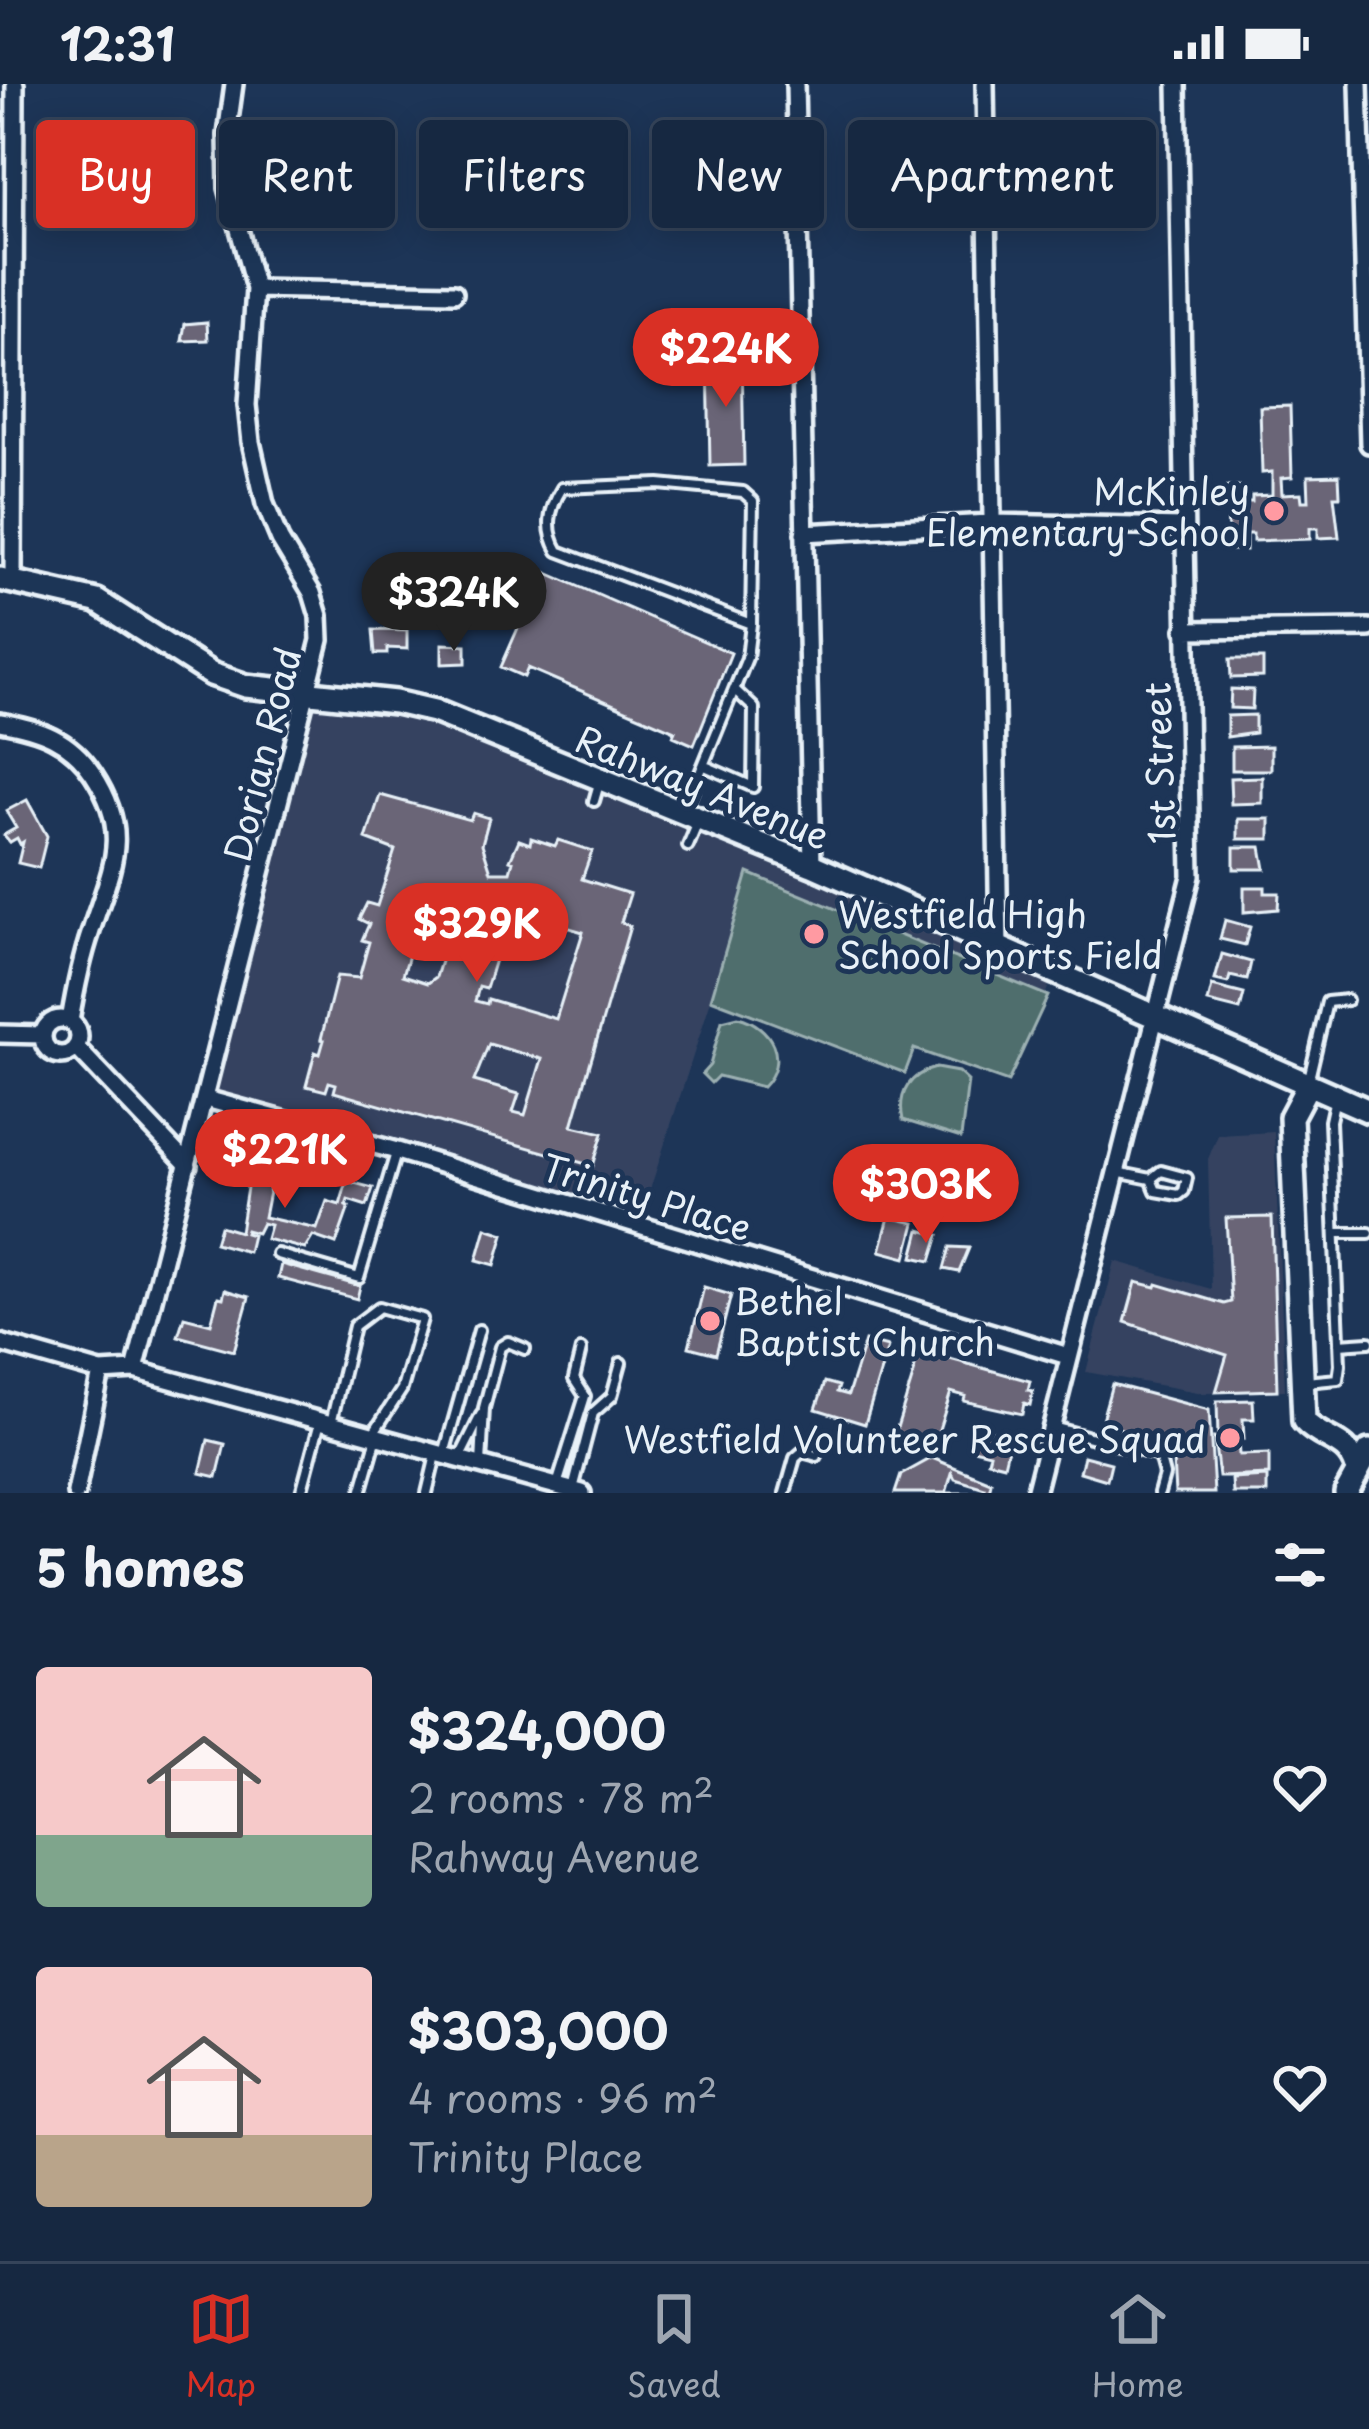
<!DOCTYPE html>
<html lang="en">
<head>
<meta charset="utf-8">
<style>
  :root { --surface:#162841; --page:#23344c; --text:#f1f3f6; --muted:#9ea6b1; --line:#35445a; --accent:#d93025 }
  body { margin:0; font-family:"Playpen Sans",sans-serif; background:var(--page); color:var(--text); height:100vh; display:flex; flex-direction:column; font-size:45px; white-space:nowrap }
  * { box-sizing:border-box; margin:0 }
  p { font-size:39px; color:var(--muted) }
  .icon { flex:none; width:66px; height:66px; fill:none; stroke:currentColor; stroke-width:2; stroke-linecap:round; stroke-linejoin:round }
  .map { position:relative; height:1409px; overflow:hidden }
  .drawer { display:flex; flex-direction:column; background:var(--surface); flex:1 }
  .drawer>* { flex:none }
  .hud { position:absolute; left:36px; top:36px; width:1299px; height:108px; display:flex; gap:24px }
  .price { position:absolute; translate:-50% -102px; padding:0 27px; border-radius:42px; background:var(--accent); color:#fff; font-size:39px; line-height:78px; filter:drop-shadow(0 3px 6px #0008) }
  .price::after { content:''; position:absolute; left:50%; top:72px; width:36px; height:27px; margin-left:-18px; background:inherit; clip-path:polygon(0 0,100% 0,50% 100%) }
  .price.active { background:#222; color:#fff }
  ul { padding:0; list-style:none }
  li { display:flex; align-items:center; gap:36px; height:300px; padding:0 36px }
  li span { display:grid; place-items:center; flex:none; width:336px; height:240px; border-radius:12px; color:#555 }
  li>.icon { margin-inline-start:auto }
  span .icon { width:144px; height:144px; fill:#fffc; stroke-width:1 }
  li b { font-size:51px }
  h2 { display:flex; justify-content:space-between; align-items:center; height:144px; padding:0 36px; font-size:51px }
  .pill { padding:0 42px; border-radius:12px; background:var(--surface); box-shadow:0 6px 30px #0003,0 0 0 3px var(--line); font-size:42px; line-height:108px }
  .pill.active { background:var(--accent); color:#fff }
  .status { display:flex; justify-content:space-between; align-items:center; height:84px; padding:0 60px; background:var(--surface); direction:ltr }
  .status svg { height:33px; fill:currentColor }
  .tab-bar { display:flex; justify-content:space-around; align-items:center; height:168px; border-top:3px solid var(--line); background:var(--surface); font-size:33px; color:var(--muted) }
  .tab-bar a { display:grid; justify-items:center; gap:6px }
  .tab-bar .active { color:var(--accent) }
  .map>svg:first-child { display:block }
  .built { fill:#344361 }
  .green { fill:#4f6e6d; stroke:#9cb0b2; stroke-width:3 }
  .building { fill:#6a6577; stroke:#e8f1f8; stroke-width:3; fill-rule:evenodd }
  .lines { fill:none; stroke-linecap:round; stroke-linejoin:round }
  .lane-casing { stroke:#e8f1f8; stroke-width:16 }
  .street-casing { stroke:#e8f1f8; stroke-width:24 }
  .secondary-casing { stroke:#e8f1f8; stroke-width:30 }
  .lane { stroke:#1d3557; stroke-width:8 }
  .street { stroke:#1d3557; stroke-width:15 }
  .secondary { stroke:#1d3557; stroke-width:21 }
  .poi-dot { fill:#ff9aa2; stroke:#1d3557; stroke-width:4.5 }
  .labels { text-anchor:middle; dominant-baseline:central; stroke-width:10; stroke-linejoin:round; paint-order:stroke }
  .poi-label { font-size:36px; fill:#e8f1f8; stroke:#1d3557; text-anchor:end }
  .street-label { font-size:36px; fill:#e8f1f8; stroke:#1d3557 }
</style>
</head>
<body>
<div class="status"><b>12:31</b><svg viewBox="0 0 49 12"><path d="M0 12V9h3v3zM5 12V6h3v6zM10 12V3h3v9zM15 12V0h3v12zM26 1h20v11H26zM47 4h2v5h-2z"/></svg></div>
<div class="map">
<svg width="1369" height="1409" viewBox="0 0 1369 1409">
  <rect width="100%" height="100%" fill="#1d3557"/>
  <filter id="ink" filterUnits="userSpaceOnUse"><feTurbulence type="fractalNoise" baseFrequency=".00833" numOctaves="2"/><feDisplacementMap in="SourceGraphic" scale="24" xChannelSelector="R" yChannelSelector="G"/><feConvolveMatrix kernelMatrix="1 2 1 2 8 2 1 2 1" color-interpolation-filters="sRGB"/></filter>
  <g filter="url(#ink)">
    <path class="built" d="M307 609 395 618 1054 890 1008 998 914 965 905 989 711 916 639 1140 206 1015Z
      M1274 1048 1285 1306 1203 1309 1086 1288 1115 1177 1211 1205 1208 1075 1218 1051Z"/>
    <path class="green" d="M748 789 1048 912 1008 998 914 965 905 989 711 915Z
      M738 933C771 941 790 976 763 1003L718 992 711 999 702 990 710 981 722 937Z
      M936 984 958 988 968 997 961 1054 903 1036C897 1009 910 990 936 984Z"/>
    <path class="building" d="M156 37 192 41 190 61 153 57Z
      M99 110V132L74 133 73 111Z
      M207 238 208 256 182 257 185 240Z
      M742 271 744 381 710 382 708 272Z
      M1290 322 1292 393 1281 394 1282 410 1301 409 1302 417H1309L1308 392 1339 391 1340 412H1334L1339 453 1318 454V444H1310V455L1253 457V450H1246V466H1228L1227 403H1245V418H1252V412L1272 411V388L1262 389 1260 323Z
      M543 487 731 569 694 661 673 652 675 647 528 584 524 593 501 583Z
      M376 506H396V529H376Z
      M373 546 407 547V565L387 564V570H375Z
      M442 560 466 561V579L442 580Z
      M1230 575H1263V593L1231 594Z
      M1231 605 1253 606 1252 625 1230 624Z
      M1255 631V649L1227 653V632Z
      M1271 662V686H1232V663Z
      M1262 693V719L1231 720 1230 694Z
      M380 711 470 736 473 729 489 734 482 760 491 788H510L513 777 510 776 519 756 530 760 531 754 555 762 558 756 592 767 582 795 630 810 621 838 630 842 572 1042 603 1049 593 1082 334 1008 336 1000 329 998 326 1007 306 1002 315 968 320 970 324 956 321 955 337 892 359 894 369 858 362 856 369 840 359 835 367 819 377 822 395 766 366 755ZM427 811 460 818 436 893 428 899 403 891ZM546 837 583 848 556 935 488 915 487 920 475 917 479 903 486 905 504 846 519 851 517 857 538 863ZM489 960 542 975 525 1031 513 1028 519 1010 474 997Z
      M27 716 47 752 39 784 18 779 23 758 20 760 17 754 10 758 4 751 16 744 6 727Z
      M1238 735H1270V755H1238Z
      M1234 763H1261L1265 785H1234Z
      M1244 803H1265V809H1279L1278 825 1244 828Z
      M1225 836 1250 843 1245 861 1220 855Z
      M1222 870 1251 878 1247 896 1230 892 1228 899 1215 896Z
      M1212 902 1244 910 1240 926 1208 918Z
      M240 1064 271 1073 265 1096 271 1098 264 1133 317 1145 327 1117 340 1121 347 1097 373 1104 367 1122 348 1116 346 1122 349 1123 336 1160 313 1152 305 1165 266 1155 270 1141 262 1139 257 1149 246 1146 245 1149 252 1151 248 1168 215 1159 220 1142 240 1148 249 1091 258 1094 259 1090 235 1080Z
      M889 1133 915 1139 906 1174 880 1167Z
      M1272 1133 1277 1306 1216 1308 1227 1271 1125 1238 1136 1198 1156 1203 1157 1200 1224 1220 1231 1218 1226 1134Z
      M486 1144 504 1150 495 1181 477 1176Z
      M920 1146 939 1151 931 1177 913 1173Z
      M950 1163 969 1164 959 1188 944 1185Z
      M281 1180 360 1202 357 1215 278 1194Z
      M704 1203 731 1211 716 1270 689 1263Z
      M225 1206 249 1213 234 1267 178 1252 184 1233 211 1240 218 1213 223 1214Z
      M865 1257 888 1263 865 1340 816 1325 825 1298 839 1302 837 1308 848 1311Z
      M917 1266 1030 1297 1028 1306 1033 1307 1030 1321 1024 1319 1022 1330 964 1317 965 1312 951 1308 934 1361 895 1350 914 1289Z
      M1112 1300 1209 1326 1214 1409H1175L1172 1360 1101 1339Z
      M1253 1316 1254 1335H1243L1244 1355H1238L1239 1371 1269 1370V1391L1219 1393 1214 1354H1218L1217 1317Z
      M974 1342 1011 1352 1004 1381 988 1377 990 1369 969 1364Z
      M208 1356 225 1360 217 1393 200 1389Z
      M1084 1372 1111 1379 1107 1396 1080 1388Z
      M932 1374 991 1398 989 1409H895L901 1391Z
      M952 1389 955 1395 985 1404 984 1409H946Z
      M1267 1393V1409H1233L1232 1395Z"/>
    <g class="lines">
      <g class="lane-casing">
        <path id="lane" d="M705 682 753 703 754 624 735 606
          M594 717 600 696
          M684 728 747 574 751 540 753 417 743 408 659 400 562 404C549 425 545 445 558 467L751 540
          M688 762 699 736
          M1308 999 1327 918 1347 916
          M1116 1088 1151 1095 1161 1087 1187 1094 1184 1107 1179 1111 1156 1107 1151 1095
          M1335 1149H1369
          M277 1170 359 1194 396 1069
          M1339 1260 1369 1258
          M1306 1298 1338 1295 1340 1281 1330 1037 1335 1014
          M331 1339 354 1242 379 1223 422 1235 402 1305 372 1351
          M1053 1343 1159 1372 1164 1391 1159 1409
          M444 1370 479 1246
          M459 1375 481 1331
          M481 1380 484 1324 500 1263 508 1258 525 1265
          M557 1401 585 1312 574 1295 581 1266
          M301 1409 320 1338
          M361 1409 377 1353
          M427 1409 436 1371
          M572 1409 593 1329 612 1312 621 1279
          M785 1409 795 1374 802 1368 817 1372"/>
      </g>
      <g class="street-casing">
        <path id="street" d="M795 0 812 781
          M985 0 999 866
          M1359 0 1369 360
          M255 205 454 209
          M804 449 990 439 1184 443
          M13 497 15 0
          M1185 546 1369 544
          M0 638C40 645 70 655 93 690 133 751 111 784 91 847 81 876 75 907 70 937
          M43 953a18 18 0 1 1 36 0a18 18 0 1 1-36 0Z
          M0 950 43 951
          M76 963 188 1081
          M206 1015 397 1067 1068 1272
          M0 1259 101 1288 135 1286 582 1409
          M135 1286 320 556 319 532 312 509 280 456 265 420 251 358 247 321 255 205 228 104 227 51 234 0
          M76 1409 101 1288
          M1035 1409 1191 792 1177 0"/>
      </g>
      <g class="secondary-casing">
        <path id="secondary" d="M0 495 97 517 211 590 246 602 395 618 434 627 812 781 1369 1027
          M1308 1001 1291 1033 1304 1337C1322 1357 1348 1354 1357 1384
          M1346 1409 1369 1367"/>
      </g>
      <use href="#lane" class="lane"/>
      <use href="#street" class="street"/>
      <use href="#secondary" class="secondary"/>
    </g>
  </g>
  <g class="poi-dot">
    <circle cx="1274" cy="427" r="12"/>
    <circle cx="814" cy="850" r="12"/>
    <circle cx="710" cy="1237" r="12"/>
    <circle cx="1230" cy="1354" r="12"/>
  </g>
  <g class="labels">
    <g class="poi-label">
      <text x="1250" y="406">McKinley<tspan x="1250" dy="41">Elementary School</tspan></text>
      <text x="838" y="829" text-anchor="start">Westfield High<tspan x="838" dy="41">School Sports Field</tspan></text>
      <text x="734" y="1216" text-anchor="start">Bethel<tspan x="734" dy="41">Baptist Church</tspan></text>
      <text x="1206" y="1354">Westfield Volunteer Rescue Squad</text>
    </g>
    <g class="street-label">
      <text transform="translate(261 670) rotate(-76)">Dorian Road</text>
      <text transform="translate(1158 679) rotate(-92)">1st Street</text>
      <text transform="translate(703 702) rotate(22)">Rahway Avenue</text>
      <text transform="translate(647 1112) rotate(17)">Trinity Place</text>
    </g>
  </g>
</svg>
<b class="price" style="left:726px;top:326px">$224K</b>
<b class="price active" style="left:454px;top:570px">$324K</b>
<b class="price" style="left:477px;top:901px">$329K</b>
<b class="price" style="left:285px;top:1127px">$221K</b>
<b class="price" style="left:926px;top:1162px">$303K</b>
<div class="hud">
<a class="pill active">Buy</a>
<a class="pill">Rent</a>
<a class="pill">Filters</a>
<a class="pill">New</a>
<a class="pill">Apartment</a>
</div>
</div>
<section class="drawer">
<h2>5 homes<svg class="icon" aria-label="filters" viewBox="0 0 24 24"><path d="M4 7h16M4 17h16"/><circle cx="9" cy="7" r="2"/><circle cx="15" cy="17" r="2"/></svg></h2>
<ul>
<li><span style="background:linear-gradient(#f6c9c9 70%,#7fa58c 0)"><svg class="icon" aria-label="home" viewBox="0 0 24 24"><path d="M3 11l9-7 9 7M6 9v11h12V9"/></svg></span><div><b>$324,000</b><p>2 rooms · 78 m²</p><p>Rahway Avenue</p></div><svg class="icon" aria-label="heart" viewBox="0 0 24 24"><path d="M12 20l-8-8c-3-5 5-10 8-4 3-6 11-1 8 4z"/></svg></li>
<li><span style="background:linear-gradient(#f6c9c9 70%,#b9a48a 0)"><svg class="icon" aria-label="home" viewBox="0 0 24 24"><path d="M3 11l9-7 9 7M6 9v11h12V9"/></svg></span><div><b>$303,000</b><p>4 rooms · 96 m²</p><p>Trinity Place</p></div><svg class="icon" aria-label="heart" viewBox="0 0 24 24"><path d="M12 20l-8-8c-3-5 5-10 8-4 3-6 11-1 8 4z"/></svg></li>
</ul>
</section>
<nav class="tab-bar">
<a class="active"><svg class="icon" aria-label="map" viewBox="0 0 24 24"><path d="M3 6l6-2 6 2 6-2v14l-6 2-6-2-6 2zM9 4v14M15 6v14"/></svg>Map</a>
<a><svg class="icon" aria-label="saved" viewBox="0 0 24 24"><path d="M7 4h10v16l-5-4-5 4z"/></svg>Saved</a>
<a><svg class="icon" aria-label="home" viewBox="0 0 24 24"><path d="M3 11l9-7 9 7M6 9v11h12V9"/></svg>Home</a>
</nav>
</body>
</html>
